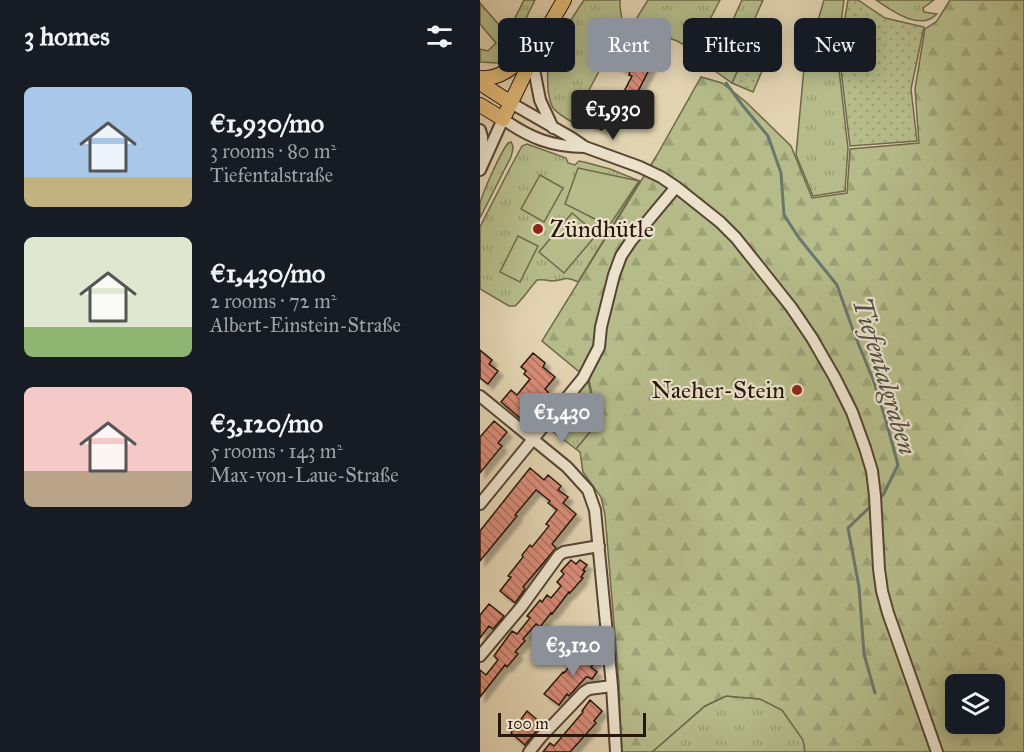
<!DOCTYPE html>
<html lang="en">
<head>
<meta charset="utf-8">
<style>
  :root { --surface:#171b24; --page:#20242c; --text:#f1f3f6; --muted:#9ea1a6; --accent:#8c9099 }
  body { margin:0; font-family:"IM FELL Great Primer",serif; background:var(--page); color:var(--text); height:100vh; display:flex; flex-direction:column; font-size:22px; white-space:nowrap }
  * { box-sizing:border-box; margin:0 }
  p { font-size:20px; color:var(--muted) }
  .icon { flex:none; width:33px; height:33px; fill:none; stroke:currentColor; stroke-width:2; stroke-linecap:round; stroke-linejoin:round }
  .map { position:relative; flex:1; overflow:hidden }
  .sheet { display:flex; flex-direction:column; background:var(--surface); width:480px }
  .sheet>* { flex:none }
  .guide { position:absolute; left:18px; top:18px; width:435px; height:54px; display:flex; gap:12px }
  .buttons { position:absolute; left:465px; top:674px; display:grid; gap:12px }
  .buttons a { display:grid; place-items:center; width:60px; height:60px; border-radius:9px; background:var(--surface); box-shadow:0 3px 15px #0003; font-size:30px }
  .scale { position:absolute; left:18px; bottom:15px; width:148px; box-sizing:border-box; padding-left:6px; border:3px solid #28160a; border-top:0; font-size:16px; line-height:21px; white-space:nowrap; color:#28160a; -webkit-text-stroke:4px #ece2cc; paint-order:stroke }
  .price { position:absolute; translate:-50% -51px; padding:0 14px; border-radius:6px; background:var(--accent); color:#fff; font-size:20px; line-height:39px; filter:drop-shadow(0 2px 3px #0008) }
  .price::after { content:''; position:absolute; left:50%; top:36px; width:18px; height:14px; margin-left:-9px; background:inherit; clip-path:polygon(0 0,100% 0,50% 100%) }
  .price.current { background:#222; color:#fff }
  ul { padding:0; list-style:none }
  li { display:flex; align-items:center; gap:18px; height:150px; padding:0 24px }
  li span { display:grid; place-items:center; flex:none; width:168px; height:120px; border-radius:9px; color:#555 }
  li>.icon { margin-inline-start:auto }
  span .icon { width:72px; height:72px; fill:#fffc; stroke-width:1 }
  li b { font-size:26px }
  h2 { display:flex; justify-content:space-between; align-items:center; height:72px; padding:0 24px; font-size:26px }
  .chip { padding:0 21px; border-radius:9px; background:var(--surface); box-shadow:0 3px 15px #0003; font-size:21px; line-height:54px }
  .chip.current { background:var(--accent); color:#fff }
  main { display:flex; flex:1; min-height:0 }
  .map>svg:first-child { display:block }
  .grass { fill:url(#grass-tufts); stroke:#6e694a; stroke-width:1.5 }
  .forest { fill:url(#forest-firs); stroke:#6e694a; stroke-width:1.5; fill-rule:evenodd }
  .park { fill:#b5bc8a; stroke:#6e694a; stroke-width:1.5 }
  .garden { fill:url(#garden-dots); stroke:#6e694a; stroke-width:1.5 }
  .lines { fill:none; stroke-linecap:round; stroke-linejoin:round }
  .stream { stroke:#69776d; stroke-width:3 }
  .building { fill:url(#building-back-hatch); stroke:#28160a; stroke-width:1.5; filter:url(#shadow) }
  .minor-casing { stroke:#564534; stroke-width:14 }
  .major-casing { stroke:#28160a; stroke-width:16 }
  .minor { stroke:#ece2cc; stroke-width:10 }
  .major { stroke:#e1ba78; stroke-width:14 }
  .poi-dot { fill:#8f2418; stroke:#ece2cc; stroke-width:2 }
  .labels { text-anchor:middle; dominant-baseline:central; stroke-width:4.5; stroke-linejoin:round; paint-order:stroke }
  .poi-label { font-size:24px; fill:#28160a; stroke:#ece2cc; text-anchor:start }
  .water-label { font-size:26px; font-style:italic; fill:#4e4e44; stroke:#ece2cc }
</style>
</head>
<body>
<main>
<section class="sheet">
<h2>3 homes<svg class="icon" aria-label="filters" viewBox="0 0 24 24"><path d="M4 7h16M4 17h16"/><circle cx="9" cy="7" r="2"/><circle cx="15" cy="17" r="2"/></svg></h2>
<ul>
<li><span style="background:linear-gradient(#a9c7e8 75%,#c2b280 0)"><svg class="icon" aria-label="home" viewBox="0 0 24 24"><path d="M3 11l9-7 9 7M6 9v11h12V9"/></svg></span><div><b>€1,930/mo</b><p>3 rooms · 80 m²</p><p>Tiefentalstraße</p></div></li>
<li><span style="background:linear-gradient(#dfe7d0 75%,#8fb573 0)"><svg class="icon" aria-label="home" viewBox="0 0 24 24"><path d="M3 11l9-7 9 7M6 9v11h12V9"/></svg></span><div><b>€1,430/mo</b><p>2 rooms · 72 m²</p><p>Albert-Einstein-Straße</p></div></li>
<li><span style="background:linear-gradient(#f6c9c9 70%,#b9a48a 0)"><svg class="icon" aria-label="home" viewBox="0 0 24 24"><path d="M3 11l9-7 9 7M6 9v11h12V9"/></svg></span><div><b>€3,120/mo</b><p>5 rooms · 143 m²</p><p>Max-von-Laue-Straße</p></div></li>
</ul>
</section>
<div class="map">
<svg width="544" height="752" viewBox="0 0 544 752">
  <defs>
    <pattern id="grass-tufts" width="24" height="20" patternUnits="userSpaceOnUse" patternTransform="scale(1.5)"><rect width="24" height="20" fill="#b5bc8a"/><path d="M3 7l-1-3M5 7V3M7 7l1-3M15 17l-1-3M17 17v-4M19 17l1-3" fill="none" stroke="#9ca176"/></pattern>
    <pattern id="forest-firs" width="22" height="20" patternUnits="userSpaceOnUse" patternTransform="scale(1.5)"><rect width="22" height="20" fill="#b5bc8a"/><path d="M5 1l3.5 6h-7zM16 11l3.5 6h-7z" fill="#9ca176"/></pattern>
    <pattern id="garden-dots" width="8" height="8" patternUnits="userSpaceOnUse" patternTransform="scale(1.5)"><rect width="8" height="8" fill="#b5bc8a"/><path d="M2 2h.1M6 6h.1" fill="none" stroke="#9ca176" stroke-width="1.8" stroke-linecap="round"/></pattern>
    <pattern id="building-back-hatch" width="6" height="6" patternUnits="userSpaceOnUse" patternTransform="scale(1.5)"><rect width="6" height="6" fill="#d88c78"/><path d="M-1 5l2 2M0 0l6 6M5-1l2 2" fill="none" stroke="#af7161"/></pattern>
    <filter id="shadow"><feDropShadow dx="5" dy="5" stdDeviation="1.5" flood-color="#0004"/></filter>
  </defs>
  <rect width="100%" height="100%" fill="#e2d3b1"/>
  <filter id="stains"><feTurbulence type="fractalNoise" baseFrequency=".00333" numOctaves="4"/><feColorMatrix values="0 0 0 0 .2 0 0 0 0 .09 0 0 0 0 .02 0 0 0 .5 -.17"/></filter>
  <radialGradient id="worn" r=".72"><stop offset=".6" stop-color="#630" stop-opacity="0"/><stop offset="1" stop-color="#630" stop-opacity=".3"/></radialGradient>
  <path class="grass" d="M44 0H55L27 57 17 63 0 62V49L8 51 16 43 0 24V3L27 34Z
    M104 0H140V7L143 26 92 122C85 118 78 114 73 108 70 103 69 96 68 90 68 84 67 77 68 71 70 52 93 16 104 0Z
    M168 0H240L214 50 195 40 163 32 153 24Z
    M262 0H283L264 43 290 54 287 62 266 53 252 83 231 68Z
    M344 0H364L357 52 368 148 365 191 333 196 316 155 324 68Z
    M396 0H454L443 8 444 12 457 14C440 32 411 10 396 0Z
    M31 142C35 147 32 152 31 157L0 218C0 214 0 208 0 204 2 193 21 152 28 143Z
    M47 144 86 158 88 163 95 165 99 161 104 162 130 169 160 181 98 282C85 275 84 281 72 281 66 280 64 279 57 280 49 289 43 299 35 306H29L0 289V227L29 170 42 146Z
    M108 381 117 419 110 432 96 449 68 428Z
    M246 696 280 699 302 710 324 740 325 752H172L225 706Z"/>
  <path class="forest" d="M470 0H544V752H325L323 740 302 710 280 699 246 696 225 706 172 752H141L139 684 125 515 121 497 103 472 100 452 96 449 110 432 117 419 109 380 62 341 177 155 221 77 242 83 266 102 311 146 332 198 367 193 370 149 439 143 435 89 445 29 457 21ZM476 684H514V723H476Z"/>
  <path class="park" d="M98 168 159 181 129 226 85 204Z
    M60 175 83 188 64 222 41 209Z
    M92 213 117 234 84 273 59 252Z
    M38 236 58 246 40 282 20 272Z"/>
  <path class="garden" d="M368 0H378L405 18 444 27 431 89 437 141 370 146 359 53Z
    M266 53 286 62 273 92 252 83Z"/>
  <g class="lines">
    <path class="stream" d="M246 83 263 106 288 136 301 173 304 215 319 238 357 285 374 333 394 382 406 421 418 465 403 495 398 500
      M393 504 368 528 379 587 384 654 395 693"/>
  </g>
  <path class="building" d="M147 46 174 60 150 107 156 110 152 118 132 108 122 130 109 124 125 92 140 99 152 76 149 75 150 72 137 66Z
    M0 350 12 360 9 364 18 371 8 384 0 378Z
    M53 353 65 363 63 367 75 377 65 389 68 392 54 409 51 406 40 418 21 402 31 390 37 395 50 379 44 374 46 371 41 367Z
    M14 421 27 432 18 443 22 446 0 473V437Z
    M50 468 64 480 68 475 81 486 78 490 88 497 83 503 96 514 72 544 76 548 43 587 45 589 35 603 20 591 31 577 28 576 43 557 42 555 50 545 52 547 69 526 66 524 77 510 68 503 70 501 56 490 35 515 37 516 0 561V531Z
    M91 560 96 564 100 560 107 565 103 570 105 571 101 577 103 578 90 593 89 592 72 614 71 613 60 627 56 624 43 639 45 641 35 652 38 654 27 667 25 665 0 697V670L6 675 18 660 14 656 32 631 37 634 50 618 47 616 60 600 62 602 67 595 71 598 81 586 77 582 84 574 81 571Z
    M9 604 24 616 13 629 9 626 0 638V615Z
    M102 647 117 659 111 667 117 672 112 679 108 677H106L89 696 87 694 79 705 64 694 83 672 84 673 97 657 95 655Z
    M110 700 122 711 114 721 116 723 90 752H63L70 743 74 746 103 712 102 711Z
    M47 711 62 724 45 745 31 733Z"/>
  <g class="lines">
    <g class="minor-casing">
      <path id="minor" d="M52 59 60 100 73 128
        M31 103 92 138 105 147 160 167 181 177 196 187 240 222 256 238 311 307 332 338 355 378 372 412 385 448 392 471 395 496 399 569 402 591 408 613 457 752
        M0 130 2 137 3 158
        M0 170 23 119C50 138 72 147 105 147
        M0 396 87 467 108 490 115 510 132 686 136 752
        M0 504 103 378 119 347 121 327 134 275 141 256 151 241 196 187
        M0 656 42 606 79 555 84 552 119 546
        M49 752 61 737 104 692 109 689 132 686"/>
    </g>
    <g class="major-casing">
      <path id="major" d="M0 78C24 80 39 61 54 46
        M0 83 31 103
        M0 105 23 119 62 38 84 0"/>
    </g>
    <use href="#minor" class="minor"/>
    <use href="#major" class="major"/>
  </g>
  <g class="poi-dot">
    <circle cx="58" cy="229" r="6"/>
    <circle cx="317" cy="390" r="6"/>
  </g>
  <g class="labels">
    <g class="poi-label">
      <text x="70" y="229">Zündhütle</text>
      <text x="305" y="390" text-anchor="end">Naeher-Stein</text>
    </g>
    <g class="water-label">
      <text transform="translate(405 376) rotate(73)">Tiefentalgraben</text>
    </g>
  </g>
  <rect width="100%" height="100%" filter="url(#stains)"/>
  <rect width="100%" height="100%" fill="url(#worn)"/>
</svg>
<div class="buttons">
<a><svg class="icon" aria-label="layers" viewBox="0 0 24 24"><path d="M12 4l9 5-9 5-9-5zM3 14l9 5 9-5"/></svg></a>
</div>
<div class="scale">100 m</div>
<b class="price current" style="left:133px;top:141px">€1,930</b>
<b class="price" style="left:82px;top:444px">€1,430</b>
<b class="price" style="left:93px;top:677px">€3,120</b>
<div class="guide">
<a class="chip">Buy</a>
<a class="chip current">Rent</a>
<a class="chip">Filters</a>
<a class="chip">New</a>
</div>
</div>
</main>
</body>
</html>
